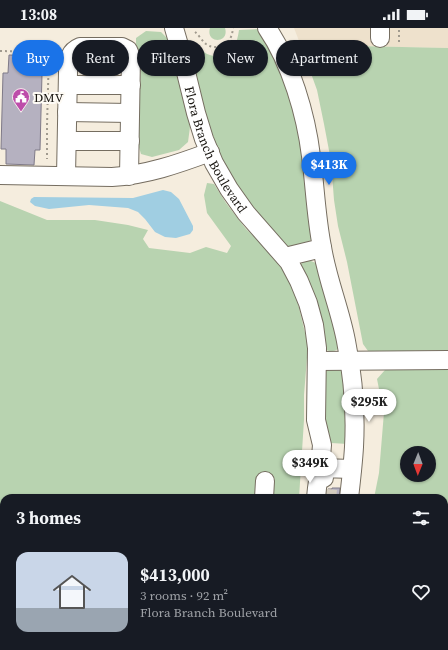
<!DOCTYPE html>
<html lang="en">
<head>
<meta charset="utf-8">
<style>
  :root { --surface:#171b24; --page:#20242c; --text:#f1f3f6; --muted:#9ea1a6; --accent:#1a73e8 }
  body { margin:0; font-family:"Source Serif 4",serif; background:var(--page); color:var(--text); height:100vh; display:flex; flex-direction:column; font-size:15px; white-space:nowrap }
  * { box-sizing:border-box; margin:0 }
  p { font-size:13px; color:var(--muted) }
  .icon { flex:none; width:22px; height:22px; fill:none; stroke:currentColor; stroke-width:2; stroke-linecap:round; stroke-linejoin:round }
  .map { position:relative; flex:1; overflow:hidden }
  .details { position:absolute; left:0px; top:466px; width:448px; height:156px; display:flex; flex-direction:column; background:var(--surface); border-radius:12px 12px 0 0; box-shadow:0 1px 3px #0004 }
  .details>* { flex:none }
  .hud { position:absolute; left:12px; top:12px; width:424px; height:36px; display:flex; gap:8px }
  .needle { width:26px; rotate:181deg }
  .fabs { position:absolute; left:400px; top:418px; display:grid; gap:8px }
  .fabs a { display:grid; place-items:center; width:36px; height:36px; border-radius:50%; background:var(--surface); box-shadow:0 1px 3px #0004; font-size:20px }
  .price { position:absolute; translate:-50% -34px; padding:0 9px; border-radius:14px; background:#fff; color:#222; font-size:13px; line-height:26px; filter:drop-shadow(0 1px 2px #0008) }
  .price::after { content:''; position:absolute; left:50%; top:24px; width:12px; height:9px; margin-left:-6px; background:inherit; clip-path:polygon(0 0,100% 0,50% 100%) }
  .price.active { background:var(--accent); color:#fff }
  ul { padding:0; list-style:none }
  li { display:flex; align-items:center; gap:12px; height:100px; padding:0 16px }
  li span { display:grid; place-items:center; flex:none; width:112px; height:80px; border-radius:12px; color:#555 }
  li>.icon { margin-inline-start:auto }
  span .icon { width:48px; height:48px; fill:#fffc; stroke-width:1 }
  li b { font-size:17px }
  h2 { display:flex; justify-content:space-between; align-items:center; height:48px; padding:0 16px; font-size:17px }
  .chip { padding:0 14px; border-radius:18px; background:var(--surface); box-shadow:0 1px 3px #0004; font-size:14px; line-height:36px }
  .chip.active { background:var(--accent); color:#fff }
  .status { display:flex; justify-content:space-between; align-items:center; height:28px; padding:0 20px; background:var(--surface); direction:ltr }
  .status svg { height:11px; fill:currentColor }
  .map>svg:first-child { display:block }
  .built { fill:#eee1cc }
  .green { fill:#b8d3b0; fill-rule:evenodd }
  .water { fill:#a0cee2 }
  .building { fill:#b5b1c0; stroke:#7f7a88 }
  .lines { fill:none; stroke-linecap:round; stroke-linejoin:round }
  .minor-tunnel { stroke:#d4cdbf; stroke-width:18; stroke-dasharray:18 9; stroke-linecap:butt }
  .minor-casing { stroke:#756d60; stroke-width:20 }
  .path { stroke:#a09a8e; stroke-width:2; stroke-dasharray:2 3; stroke-linecap:butt }
  .minor { stroke:#fff; stroke-width:18 }
  .labels { text-anchor:middle; dominant-baseline:central; stroke-width:4; stroke-linejoin:round; paint-order:stroke }
  .poi-label { font-size:13px; fill:#181510; stroke:#fefbf5; text-anchor:start }
  .street-label { font-size:13px; fill:#181510; stroke:#fefbf5 }
</style>
</head>
<body>
<div class="status"><b>13:08</b><svg viewBox="0 0 49 12"><path d="M0 12V9h3v3zM5 12V6h3v6zM10 12V3h3v9zM15 12V0h3v12zM26 1h20v11H26zM47 4h2v5h-2z"/></svg></div>
<div class="map">
<svg width="448" height="622" viewBox="0 0 448 622">
  <rect width="100%" height="100%" fill="#f5edde"/>
  <path class="built" d="M294 0H448V20L356 18H301Z"/>
  <path class="green" d="M210 0H225C230 16 205 16 210 0Z
    M261 1 279 33 304 120 313 208 308 216 289 221 224 146 186 25 199 18C203 24 207 27 214 28 232 32 237 16 239 2Z
    M146 3 161 4 168 11 181 53 190 99 188 114 179 122 152 129 141 126 138 116 141 35 136 17V10Z
    M301 18H356L448 20V322L404 323H368L363 316 347 234 338 198 334 172 331 133 324 96 317 62Z
    M207 155 214 156 226 175 246 201 275 228 294 259 308 317 304 367V392L299 470H4V618H168L163 622H0V173L47 192H95L128 197 148 202 143 211 149 220 190 225 206 219 227 225 231 218 207 185 204 167Z
    M304 233H311L318 236 340 316 338 321C333 324 330 324 325 321L300 237Z
    M412 337 448 338V598L444 597V470H374L379 445 385 372 379 361 377 351 385 342ZM407 425H429V447H407Z
    M329 340C339 340 341 341 345 350L348 416 331 415 323 398 324 343Z
    M235 618H278L277 622H236Z"/>
  <path class="water" d="M163 162 171 164 179 171 193 198V202L190 206 176 210 165 209 155 204 145 191 138 184 128 180 89 177 49 181 35 178 30 174 31 171 34 169 133 170Z"/>
  <path class="building" d="M9 27 37 28 36 46H42L40 122H35L34 137 6 136V121H1L3 45H8Z
    M332 460H340L339 470H327L328 461H332Z"/>
  <g class="lines">
    <path class="minor-tunnel" d="M327 470 328 461"/>
    <g class="minor-casing">
      <g id="minor">
        <path id="s1" d="M174 0 181 24 196 85 204 111 214 135 229 161 246 185 289 234 299 253 308 275 314 297 317 320 316 392 322 417 320 440 317 460 316 470"/>
        <path d="M267 0C291 35 306 87 311 128 315 158 316 189 322 219 327 251 340 281 346 313 353 348 356 383 354 419 353 436 351 453 349 470"/>
        <path d="M380 10V0"/>
        <path d="M68 57H131"/>
        <path d="M67 84 130 85"/>
        <path d="M67 113H130"/>
        <path d="M0 147 112 149C146 147 178 136 210 124"/>
        <path d="M66 148 68 44C69 33 68 24 80 19H122L128 22 131 29 129 148"/>
        <path d="M285 229 322 220"/>
        <path d="M317 333 448 332"/>
        <path d="M324 450 320 440 352 441"/>
        <path d="M264 470 265 453"/>
        <path d="M215 618 221 622"/>
        <path d="M194 622 200 618"/>
        <path d="M294 622 295 618"/>
        <path d="M322 622 323 618"/>
      </g>
    </g>
    <path class="path" d="M195 4C199 7 202 13 206 16 209 18 212 19 215 19 227 19 232 11 233 0
      M399 14V0
      M0 23 49 24 47 97V131"/>
    <use href="#minor" class="minor"/>
  </g>
  <defs>
    <g id="civic-pin" transform="scale(0.9)"><path d="M0 17L-7.5 6A9.5 9.5 0 1 1 7.5 6Z" fill="#bd4daa" stroke="#fefbf5"/><path d="M-.6-6.5H3V-4.5H.6V-3L4-1V1h2V6H-6V1h2V-1L-.6-3ZM-1.2 2.5V6h2.4V2.5Z" fill="#fff"/></g>
  </defs>
  <g fill-rule="evenodd">
    <use href="#civic-pin" x="21" y="69"/>
  </g>
  <g class="labels">
    <g class="poi-label">
      <text x="34" y="69">DMV</text>
    </g>
    <g class="street-label">
      <text stroke="none"><textPath href="#s1" startOffset="129">Flora Branch Boulevard</textPath></text>
    </g>
  </g>
</svg>
<div class="fabs">
<a><svg class="needle" viewBox="-14 -14 28 28"><path d="M0-13l5 13h-10z" fill="#e53935"/><path d="M0 13l5-13h-10z" fill="#9ea1a6"/></svg></a>
</div>
<b class="price active" style="left:329px;top:158px">$413K</b>
<b class="price" style="left:369px;top:395px">$295K</b>
<b class="price" style="left:310px;top:456px">$349K</b>
<div class="hud">
<a class="chip active">Buy</a>
<a class="chip">Rent</a>
<a class="chip">Filters</a>
<a class="chip">New</a>
<a class="chip">Apartment</a>
</div>
<section class="details">
<h2>3 homes<svg class="icon" aria-label="filters" viewBox="0 0 24 24"><path d="M4 7h16M4 17h16"/><circle cx="9" cy="7" r="2"/><circle cx="15" cy="17" r="2"/></svg></h2>
<ul>
<li><span style="background:linear-gradient(#c9d6e8 70%,#9aa5b1 0)"><svg class="icon" aria-label="home" viewBox="0 0 24 24"><path d="M3 11l9-7 9 7M6 9v11h12V9"/></svg></span><div><b>$413,000</b><p>3 rooms · 92 m²</p><p>Flora Branch Boulevard</p></div><svg class="icon" aria-label="heart" viewBox="0 0 24 24"><path d="M12 20l-8-8c-3-5 5-10 8-4 3-6 11-1 8 4z"/></svg></li>
</ul>
</section>
</div>
</body>
</html>
